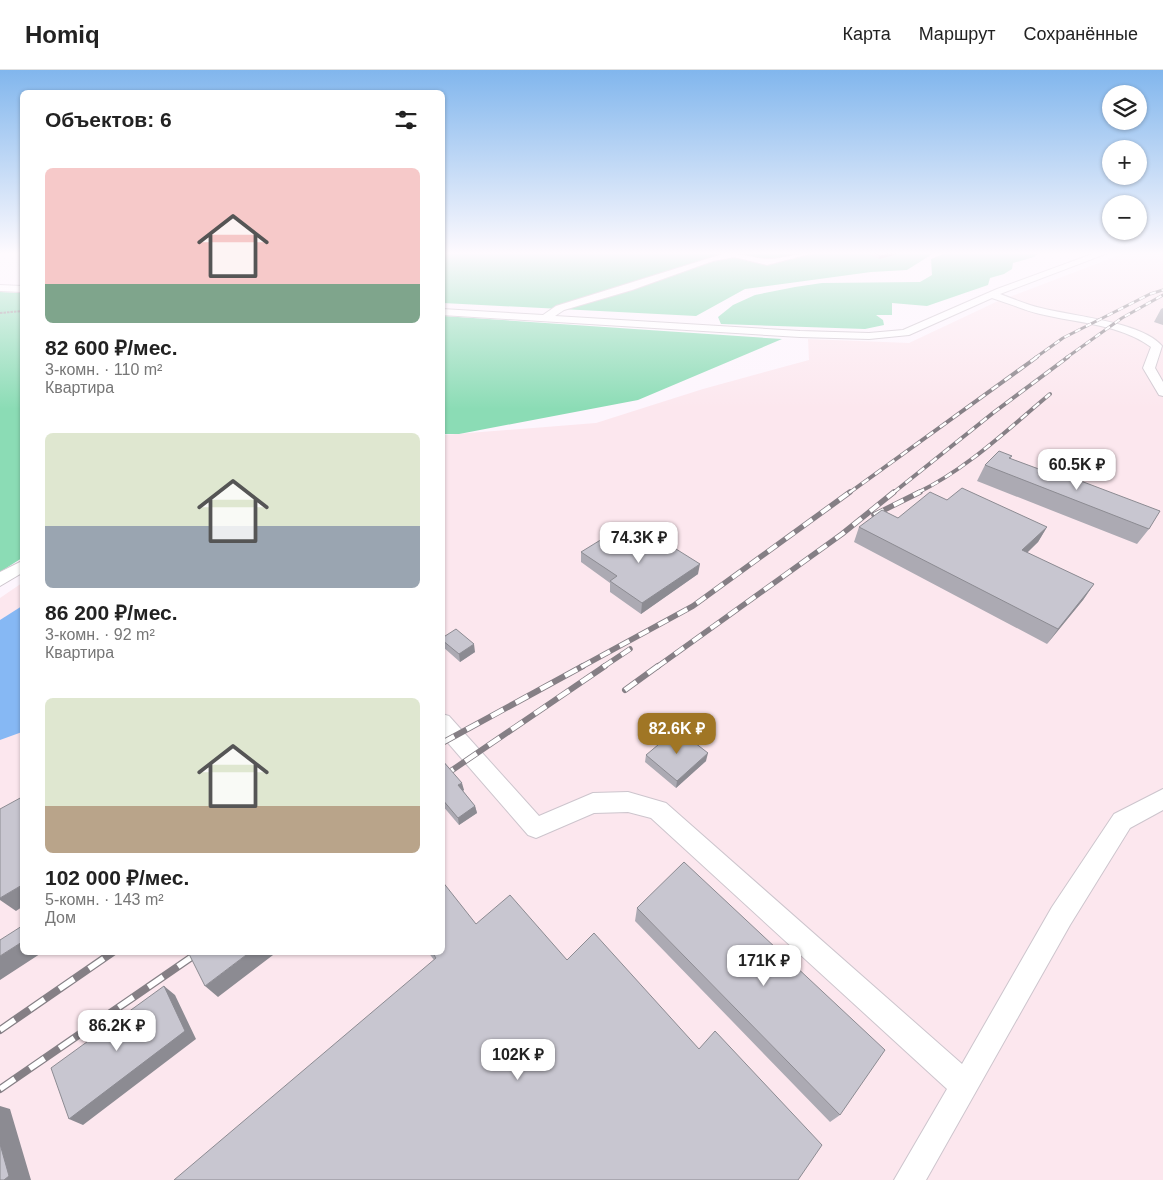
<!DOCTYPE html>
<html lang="ru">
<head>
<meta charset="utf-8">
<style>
  :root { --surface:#fff; --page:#f6f6f6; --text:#222; --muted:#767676; --line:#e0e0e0; --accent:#a07625 }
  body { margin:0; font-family:Helvetica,sans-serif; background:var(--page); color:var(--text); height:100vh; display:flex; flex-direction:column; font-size:19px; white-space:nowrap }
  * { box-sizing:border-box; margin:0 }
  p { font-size:16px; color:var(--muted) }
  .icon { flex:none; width:28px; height:28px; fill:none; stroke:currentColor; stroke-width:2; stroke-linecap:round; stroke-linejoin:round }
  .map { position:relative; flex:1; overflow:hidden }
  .drawer { position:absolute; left:20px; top:20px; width:425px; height:865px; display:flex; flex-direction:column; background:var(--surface); border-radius:8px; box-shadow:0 1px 4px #0004 }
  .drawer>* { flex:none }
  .controls { position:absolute; left:1102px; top:15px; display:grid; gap:10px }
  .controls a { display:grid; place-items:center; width:45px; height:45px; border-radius:50%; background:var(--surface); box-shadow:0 1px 4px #0004; font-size:25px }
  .price { position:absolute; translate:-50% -42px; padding:0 11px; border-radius:10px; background:#fff; color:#222; font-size:16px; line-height:32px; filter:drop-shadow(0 1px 2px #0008) }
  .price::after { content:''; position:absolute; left:50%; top:30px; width:15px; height:11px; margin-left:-8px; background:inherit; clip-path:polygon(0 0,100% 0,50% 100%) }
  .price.active { background:var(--accent); color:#fff }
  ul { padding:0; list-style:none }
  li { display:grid; align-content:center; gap:10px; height:265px; padding:0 25px }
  li span { display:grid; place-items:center; height:155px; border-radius:8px; color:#555 }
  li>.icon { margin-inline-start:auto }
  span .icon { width:90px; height:90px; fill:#fffc; stroke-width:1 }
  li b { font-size:21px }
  h2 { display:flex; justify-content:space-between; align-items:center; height:60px; padding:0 25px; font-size:21px }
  header { display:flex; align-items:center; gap:30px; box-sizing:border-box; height:70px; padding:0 25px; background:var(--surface); border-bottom:1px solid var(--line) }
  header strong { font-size:24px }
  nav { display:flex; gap:28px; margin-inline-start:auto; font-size:18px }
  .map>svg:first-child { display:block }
  .industrial { fill:#fce7ee }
  .green { fill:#8bdcb5 }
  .water { fill:#86b8f4 }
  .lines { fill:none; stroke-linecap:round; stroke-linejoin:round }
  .minor-casing { stroke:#cdc5cd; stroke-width:2 }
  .path { stroke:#969196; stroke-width:2; stroke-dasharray:2.5 1; stroke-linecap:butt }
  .minor { fill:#fff; fill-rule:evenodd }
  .rail-far4-casing { stroke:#857f85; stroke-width:3 }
  .rail-far3-casing { stroke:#857f85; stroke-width:4 }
  .rail-far2-casing { stroke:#857f85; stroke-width:5.5 }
  .rail-far1-casing { stroke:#857f85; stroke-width:6 }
  .rail-casing { stroke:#857f85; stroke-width:8 }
  .rail-far4 { stroke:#fff; stroke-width:2; stroke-dasharray:6; stroke-linecap:butt }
  .rail-far3 { stroke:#fff; stroke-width:2.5; stroke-dasharray:8; stroke-linecap:butt }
  .rail-far2 { stroke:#fff; stroke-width:4; stroke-dasharray:11; stroke-linecap:butt }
  .rail-far1 { stroke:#fff; stroke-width:4.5; stroke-dasharray:14; stroke-linecap:butt }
  .rail { stroke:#fff; stroke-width:5.5; stroke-dasharray:18; stroke-linecap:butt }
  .wall { fill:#acaab3 }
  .shaded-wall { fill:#8c8b92 }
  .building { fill:#c8c6d0; stroke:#8c8b92 }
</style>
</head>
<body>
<header>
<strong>Homiq</strong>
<nav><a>Карта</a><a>Маршрут</a><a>Сохранённые</a></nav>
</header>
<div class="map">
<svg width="1163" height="1110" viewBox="0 0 1163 1110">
  <rect width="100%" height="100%" fill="#fdf5fd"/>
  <path class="industrial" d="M1125 183H1163V1110H0V528L22 513V882H442L443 365 596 353 703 319 809 290 808 269 909 273 996 232Z"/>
  <path class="green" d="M442 183H934L907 200 871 202 745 219 696 246 443 233Z
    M946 183H1039L1034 187 1013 193 1012 199 1004 204 990 208 988 215 927 236 892 233V245H876L883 250 884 255 865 259 721 254 718 247 733 235 755 225 795 217 822 213 920 212 932 205 931 189Z
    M0 222 22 223V488L0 502Z
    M442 246H443L782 269 638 330 459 364H443Z"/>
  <path class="water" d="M22 536V662L0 670V550Z"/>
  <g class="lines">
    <g class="minor-casing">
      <path id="minor" d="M726 183C740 183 752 188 766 189 777 190 798 183 813 183L767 195 734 187 713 191 632 220 564 240 555 246 800 261 869 263 903 260 997 219 1095 183H1108L1000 224C1014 229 1027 235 1041 238 1072 246 1142 252 1162 276L1155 298 1163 312V326L1159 325 1143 298 1151 277C1120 254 1077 253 1040 244 1024 240 1008 233 992 228L909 265 869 269 800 267 442 245V239L543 245 556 236Z
        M0 215 22 216V222L0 221Z
        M22 491V503L0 516V502Z
        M442 644 449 646 539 746 593 723 628 722 666 733 962 994 1052 837 1114 744 1163 719V740L1130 758 1070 855 926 1110H894L947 1019 651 748 628 742 594 743 536 768 528 765 442 666Z"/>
    </g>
    <path class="path" d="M0 243 22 241"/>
    <use href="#minor" class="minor"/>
    <g class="rail-far4-casing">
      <path id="rail-far4" d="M1035 288 1063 268 1150 224 1163 220
        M1066 288 1122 248 1163 225"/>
    </g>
    <g class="rail-far3-casing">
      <path id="rail-far3" d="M849 423 1037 287
        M893 423 993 343 1068 287
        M917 423C967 399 1008 359 1050 324"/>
    </g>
    <g class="rail-far2-casing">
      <path id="rail-far2" d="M874 445 920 422
        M581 597 693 536 850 422
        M603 597 630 579
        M657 597 842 464 894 422"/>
    </g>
    <g class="rail-far1-casing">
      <path id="rail-far1" d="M625 620 658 596
        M442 673 583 596
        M442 707 605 596"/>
    </g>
    <g class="rail-casing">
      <path id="rail" d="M0 960 113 882
        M0 1019 199 882"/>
    </g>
    <use href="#rail-far4" class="rail-far4"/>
    <use href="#rail-far3" class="rail-far3"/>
    <use href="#rail-far2" class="rail-far2"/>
    <use href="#rail-far1" class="rail-far1"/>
    <use href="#rail" class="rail"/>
  </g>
  <path class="wall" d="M867 183H902L879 189Z
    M1163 238V255L1154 252 1161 239Z
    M1012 386 1010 389 1149 459 1137 474 977 411 985 395Z
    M947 430 1047 457 1038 472 1027 483 1094 514 1083 530 1047 574 854 472 859 457 898 448Z
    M657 481 698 504 641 544 610 522V513L581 492V482Z
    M442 568 475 582 460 592 443 577Z
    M646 685 706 691 676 718 645 692Z
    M442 690 464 720 463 721 475 736 477 743 459 755 442 735Z
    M637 838 840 1045 830 1052 635 851Z
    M476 854 567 890 699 979 822 1075 434 890 428 882H442Z"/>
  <path class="shaded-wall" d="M890 183H902L879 189 880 186Z
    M1047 457 1038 472 1013 496 1022 480Z
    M700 494 698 504 641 544 642 533Z
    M1094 514 1083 530 1047 574 1058 559Z
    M474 574 475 582 460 592 459 584Z
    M708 683 706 691 676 718 677 711Z
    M462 713 464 720 460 723 458 715Z
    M475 736 477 743 459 755 458 748Z
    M22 815V837L16 841 0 830V828Z
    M22 872V882H43L0 910V886Z
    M250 882H277L218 927 205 916Z
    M164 916 175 925 196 969 83 1055 69 1049Z
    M0 1036 10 1039 31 1110H4L0 1074Z"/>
  <path class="building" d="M875 183H890L880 186Z
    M999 381 1012 386 1009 388 1063 408 1065 405 1160 441 1149 459 985 395Z
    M962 418 1047 457 1022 480 1094 514 1058 559 859 457 882 440 898 448 930 422 947 430Z
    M620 458 657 481 668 474 700 494 642 533 610 511 617 506 581 482Z
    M456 559 474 574 459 584 442 570V568Z
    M677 659 708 683 677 711 646 685Z
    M442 690 462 713 458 715 475 736 458 748 442 729Z
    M22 727V815L0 828V739Z
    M684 792 885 980 840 1045 637 838Z
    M442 811 476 854 510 825 567 890 594 863 699 979 715 961 822 1075 798 1110H174L436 888 432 882H442Z
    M22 856V872L0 886V870Z
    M188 882H250L205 916Z
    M164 916 185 961 69 1049 51 998Z
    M0 1074 9 1106 4 1110H0Z"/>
  <linearGradient id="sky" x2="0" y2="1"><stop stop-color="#81b6ed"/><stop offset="0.54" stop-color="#fefafe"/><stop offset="1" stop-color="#fefafe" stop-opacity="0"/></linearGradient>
  <rect width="1163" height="339" fill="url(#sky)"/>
</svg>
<div class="controls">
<a><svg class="icon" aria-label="layers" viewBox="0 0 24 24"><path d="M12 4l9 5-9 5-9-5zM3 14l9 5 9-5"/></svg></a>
<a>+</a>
<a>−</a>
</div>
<b class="price" style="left:1077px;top:421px">60.5K ₽</b>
<b class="price" style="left:639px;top:494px">74.3K ₽</b>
<b class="price active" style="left:677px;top:685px">82.6K ₽</b>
<b class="price" style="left:764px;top:917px">171K ₽</b>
<b class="price" style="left:117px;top:982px">86.2K ₽</b>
<b class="price" style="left:518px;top:1011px">102K ₽</b>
<section class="drawer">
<h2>Объектов: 6<svg class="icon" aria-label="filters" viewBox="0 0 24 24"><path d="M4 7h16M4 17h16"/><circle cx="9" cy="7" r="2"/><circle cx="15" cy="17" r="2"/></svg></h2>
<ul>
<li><span style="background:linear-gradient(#f6c9c9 75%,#7fa58c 0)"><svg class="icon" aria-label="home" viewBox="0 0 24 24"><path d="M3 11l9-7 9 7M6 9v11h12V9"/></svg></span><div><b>82 600 ₽/мес.</b><p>3-комн. · 110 m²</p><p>Квартира</p></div></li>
<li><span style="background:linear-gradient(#dfe7d0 60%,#9aa5b1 0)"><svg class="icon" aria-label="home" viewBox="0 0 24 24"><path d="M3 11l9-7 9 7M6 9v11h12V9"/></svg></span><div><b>86 200 ₽/мес.</b><p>3-комн. · 92 m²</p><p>Квартира</p></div></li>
<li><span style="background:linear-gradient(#dfe7d0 70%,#b9a48a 0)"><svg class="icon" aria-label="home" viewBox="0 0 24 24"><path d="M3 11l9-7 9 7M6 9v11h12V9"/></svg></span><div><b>102 000 ₽/мес.</b><p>5-комн. · 143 m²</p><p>Дом</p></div></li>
</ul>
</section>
</div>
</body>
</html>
